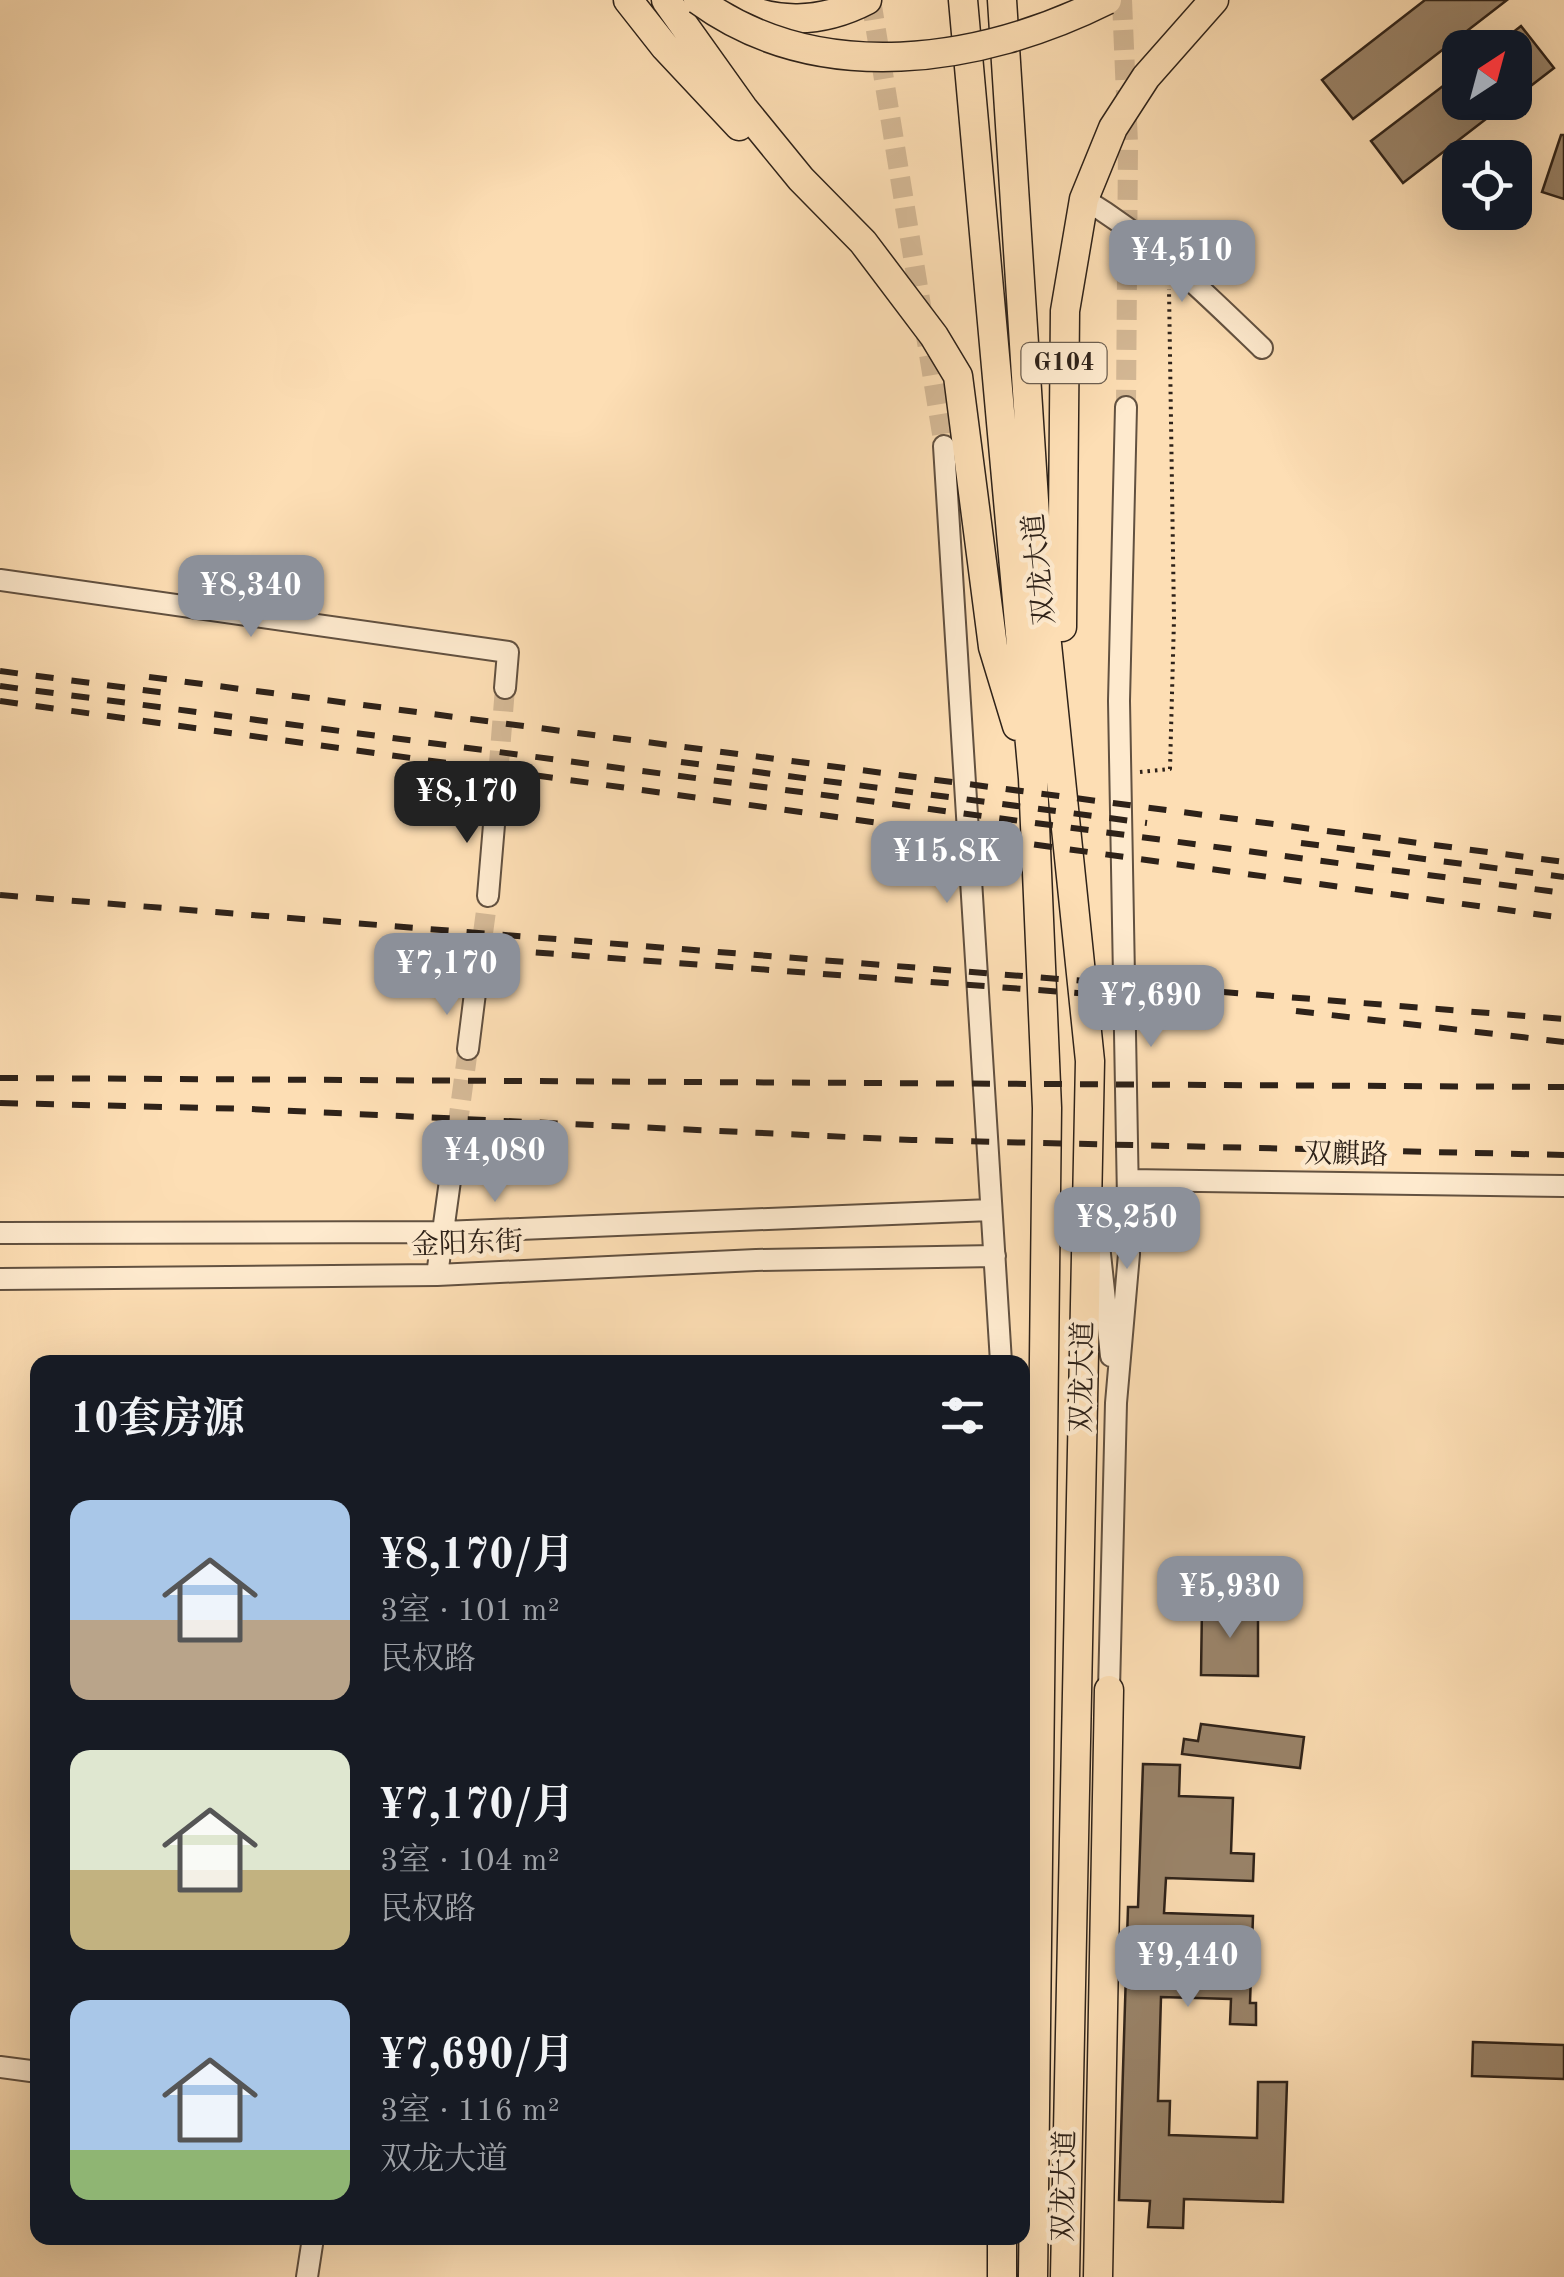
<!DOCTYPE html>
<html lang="zh">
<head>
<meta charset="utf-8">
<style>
  :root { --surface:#171b24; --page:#242831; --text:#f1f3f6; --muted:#9ea1a6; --accent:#8c9099 }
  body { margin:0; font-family:"Old Standard TT","Noto Serif SC",serif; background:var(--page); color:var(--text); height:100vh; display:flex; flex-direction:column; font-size:38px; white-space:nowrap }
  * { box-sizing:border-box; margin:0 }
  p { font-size:32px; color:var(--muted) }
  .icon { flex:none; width:55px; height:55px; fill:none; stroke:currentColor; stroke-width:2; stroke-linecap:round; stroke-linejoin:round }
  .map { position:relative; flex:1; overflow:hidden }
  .details { position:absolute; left:30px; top:1355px; width:1000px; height:890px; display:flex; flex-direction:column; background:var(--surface); border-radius:20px; box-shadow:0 10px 40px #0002 }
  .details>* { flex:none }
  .needle { width:65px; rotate:36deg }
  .buttons { position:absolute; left:1442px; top:30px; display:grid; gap:20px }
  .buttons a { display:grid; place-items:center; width:90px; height:90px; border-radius:20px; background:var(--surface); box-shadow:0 10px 40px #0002; font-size:50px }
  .price { position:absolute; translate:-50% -85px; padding:0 22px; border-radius:20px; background:var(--accent); color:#fff; font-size:32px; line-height:65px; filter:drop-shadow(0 2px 5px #0008) }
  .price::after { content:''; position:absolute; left:50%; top:60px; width:30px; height:22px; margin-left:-15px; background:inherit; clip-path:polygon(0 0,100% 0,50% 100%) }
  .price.current { background:#222; color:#fff }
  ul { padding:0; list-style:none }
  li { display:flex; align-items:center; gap:30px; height:250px; padding:0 40px }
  li span { display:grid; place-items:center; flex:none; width:280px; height:200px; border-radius:20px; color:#555 }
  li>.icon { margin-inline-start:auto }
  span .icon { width:120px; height:120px; fill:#fffc; stroke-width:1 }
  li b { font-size:42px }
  h2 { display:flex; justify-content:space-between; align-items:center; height:120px; padding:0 40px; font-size:42px }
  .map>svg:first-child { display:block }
  .building { fill:#9a846a; stroke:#2e2219; stroke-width:2.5 }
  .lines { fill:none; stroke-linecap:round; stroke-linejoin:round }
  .minor-tunnel { stroke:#d4b895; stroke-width:20; stroke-dasharray:20 10; stroke-linecap:butt }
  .minor-casing { stroke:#625140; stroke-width:24 }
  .highway-casing { stroke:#2e2219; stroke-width:31 }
  .path { stroke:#2e2219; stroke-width:4; stroke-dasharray:2.5 5; stroke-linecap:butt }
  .minor { stroke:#feeace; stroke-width:20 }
  .highway { stroke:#fddeb4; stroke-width:28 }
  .rail { stroke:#2e2219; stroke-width:6; stroke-dasharray:18 18; stroke-linecap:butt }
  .highway-bridge-casing { stroke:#2e2219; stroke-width:31; stroke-linecap:butt }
  .highway-bridge { stroke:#fddeb4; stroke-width:28 }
  .labels { text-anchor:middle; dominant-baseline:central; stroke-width:9; stroke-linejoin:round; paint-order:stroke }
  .shield { fill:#feeace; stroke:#6c5e4f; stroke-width:2.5 }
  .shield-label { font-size:25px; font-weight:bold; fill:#2e2219 }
  .street-label { font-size:28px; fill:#2e2219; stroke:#feeace }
</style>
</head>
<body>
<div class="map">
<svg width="1564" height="2277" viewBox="0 0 1564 2277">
  <rect width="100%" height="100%" fill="#fddeb4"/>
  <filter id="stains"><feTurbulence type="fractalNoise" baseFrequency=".002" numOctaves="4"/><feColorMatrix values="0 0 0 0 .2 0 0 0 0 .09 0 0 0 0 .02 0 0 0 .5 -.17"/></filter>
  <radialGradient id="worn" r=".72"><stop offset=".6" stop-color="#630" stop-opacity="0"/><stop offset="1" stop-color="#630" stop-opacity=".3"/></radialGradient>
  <path class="building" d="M1425 0H1507L1353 119 1322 80Z
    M1521 26 1554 68 1515 98V48H1493Z
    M1460 73V102H1508L1403 183 1371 141Z
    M1561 135H1564V199L1542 192Z
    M1202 1605 1258 1606V1676L1201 1675Z
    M1201 1724 1304 1737 1300 1768 1182 1754 1184 1739 1198 1741Z
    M1143 1764 1180 1765 1179 1796 1233 1798 1231 1853 1254 1854 1253 1881 1166 1878 1164 1913 1253 1916 1250 2003H1256V2025L1230 2024 1231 1999 1161 1997 1158 2101H1170L1169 2135 1257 2138 1258 2082H1287L1283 2202 1184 2199 1183 2228 1148 2227 1150 2201 1119 2200 1128 1907H1138Z
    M1473 2042 1564 2045V2079L1472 2076Z"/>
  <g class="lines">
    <path class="minor-tunnel" d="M871 0 944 446
      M1122 0 1128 143 1126 407
      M496 801 505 688
      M475 993 488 896
      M453 1159 468 1049"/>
    <g class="minor-casing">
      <path id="minor" d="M1084 199C1152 240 1205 293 1262 348
        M944 446 1001 1362
        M0 580 508 652 505 688
        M488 896 496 801
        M468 1049 475 993
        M1128 1180 1564 1186
        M1097 1226 1111 1356
        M0 1233 443 1232 991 1210
        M437 1275 453 1159
        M0 1279 437 1275 756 1260 995 1256
        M1109 1690 1116 1403 1129 1254 1119 701 1126 407
        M0 2067 38 2072
        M307 2277 313 2238"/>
    </g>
    <g class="highway-casing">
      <path id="highway" d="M628 0 665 47 739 126
        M666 0 743 108 801 179 863 242 934 336 958 376 993 647 1017 726
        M729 0C772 26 823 23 867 0
        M963 0 1033 778 1047 1108 1033 2277
        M1002 0 1037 547 1090 1061 1065 2277
        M1062 627 1065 311 1084 199 1113 128 1146 77 1214 0
        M1002 2238V2277
        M1098 2277 1109 1690"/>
    </g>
    <path class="path" d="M1140 772 1170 769 1174 619 1169 289"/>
    <use href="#minor" class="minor"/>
    <use href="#highway" class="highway"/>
    <path class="rail" d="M0 671 166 693
      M149 677 1564 862
      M0 686 1564 893
      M0 701 1564 918
      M681 762 1147 823
      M1301 843 1564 877
      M0 895 1564 1019
      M464 947 1117 996
      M1296 1011 1564 1042
      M0 1078 1564 1087
      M0 1103 250 1109 912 1140 1564 1155"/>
    <g class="highway-bridge-casing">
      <path id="highway-bridge" d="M698 0C819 88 981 63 1107 0"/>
    </g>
    <use href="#highway-bridge" class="highway-bridge"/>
  </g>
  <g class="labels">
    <rect class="shield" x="1021.5" y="343" width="85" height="40" rx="8"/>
    <g class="shield-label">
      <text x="1064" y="363">G104</text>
    </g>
    <g class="street-label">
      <text transform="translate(1041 569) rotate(-96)">双龙大道</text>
      <text transform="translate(1346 1156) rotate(1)">双麒路</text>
      <text transform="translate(467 1245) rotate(-2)">金阳东街</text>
      <text transform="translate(1084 1377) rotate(-89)">双龙大道</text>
      <text transform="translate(1066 2186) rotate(-89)">双龙大道</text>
    </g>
  </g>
  <rect width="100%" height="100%" filter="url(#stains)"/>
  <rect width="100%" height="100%" fill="url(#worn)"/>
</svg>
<div class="buttons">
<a><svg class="needle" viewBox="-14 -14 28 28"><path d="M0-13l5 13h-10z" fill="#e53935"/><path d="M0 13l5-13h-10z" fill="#9ea1a6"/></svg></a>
<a><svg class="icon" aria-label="locate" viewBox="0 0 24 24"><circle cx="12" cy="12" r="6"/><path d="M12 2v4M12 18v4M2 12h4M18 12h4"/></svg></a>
</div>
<b class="price" style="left:1182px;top:305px">¥4,510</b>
<b class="price" style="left:251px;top:640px">¥8,340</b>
<b class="price current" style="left:467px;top:846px">¥8,170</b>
<b class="price" style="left:947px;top:906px">¥15.8K</b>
<b class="price" style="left:447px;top:1018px">¥7,170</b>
<b class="price" style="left:1151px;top:1050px">¥7,690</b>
<b class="price" style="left:495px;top:1205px">¥4,080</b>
<b class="price" style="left:1127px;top:1272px">¥8,250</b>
<b class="price" style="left:1230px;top:1641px">¥5,930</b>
<b class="price" style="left:1188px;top:2010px">¥9,440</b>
<section class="details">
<h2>10套房源<svg class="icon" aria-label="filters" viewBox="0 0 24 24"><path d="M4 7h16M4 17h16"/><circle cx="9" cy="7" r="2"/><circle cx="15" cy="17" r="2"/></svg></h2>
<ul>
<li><span style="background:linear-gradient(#a9c7e8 60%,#b9a48a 0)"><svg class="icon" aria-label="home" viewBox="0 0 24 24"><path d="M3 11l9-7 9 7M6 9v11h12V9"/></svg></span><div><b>¥8,170/月</b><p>3室 · 101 m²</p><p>民权路</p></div></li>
<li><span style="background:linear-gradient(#dfe7d0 60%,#c2b280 0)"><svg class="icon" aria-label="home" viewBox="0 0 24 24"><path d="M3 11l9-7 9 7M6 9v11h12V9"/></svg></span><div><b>¥7,170/月</b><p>3室 · 104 m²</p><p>民权路</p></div></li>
<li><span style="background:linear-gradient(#a9c7e8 75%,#8fb573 0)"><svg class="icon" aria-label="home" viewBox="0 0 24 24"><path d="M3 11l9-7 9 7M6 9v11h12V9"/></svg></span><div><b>¥7,690/月</b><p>3室 · 116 m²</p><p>双龙大道</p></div></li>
</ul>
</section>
</div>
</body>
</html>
